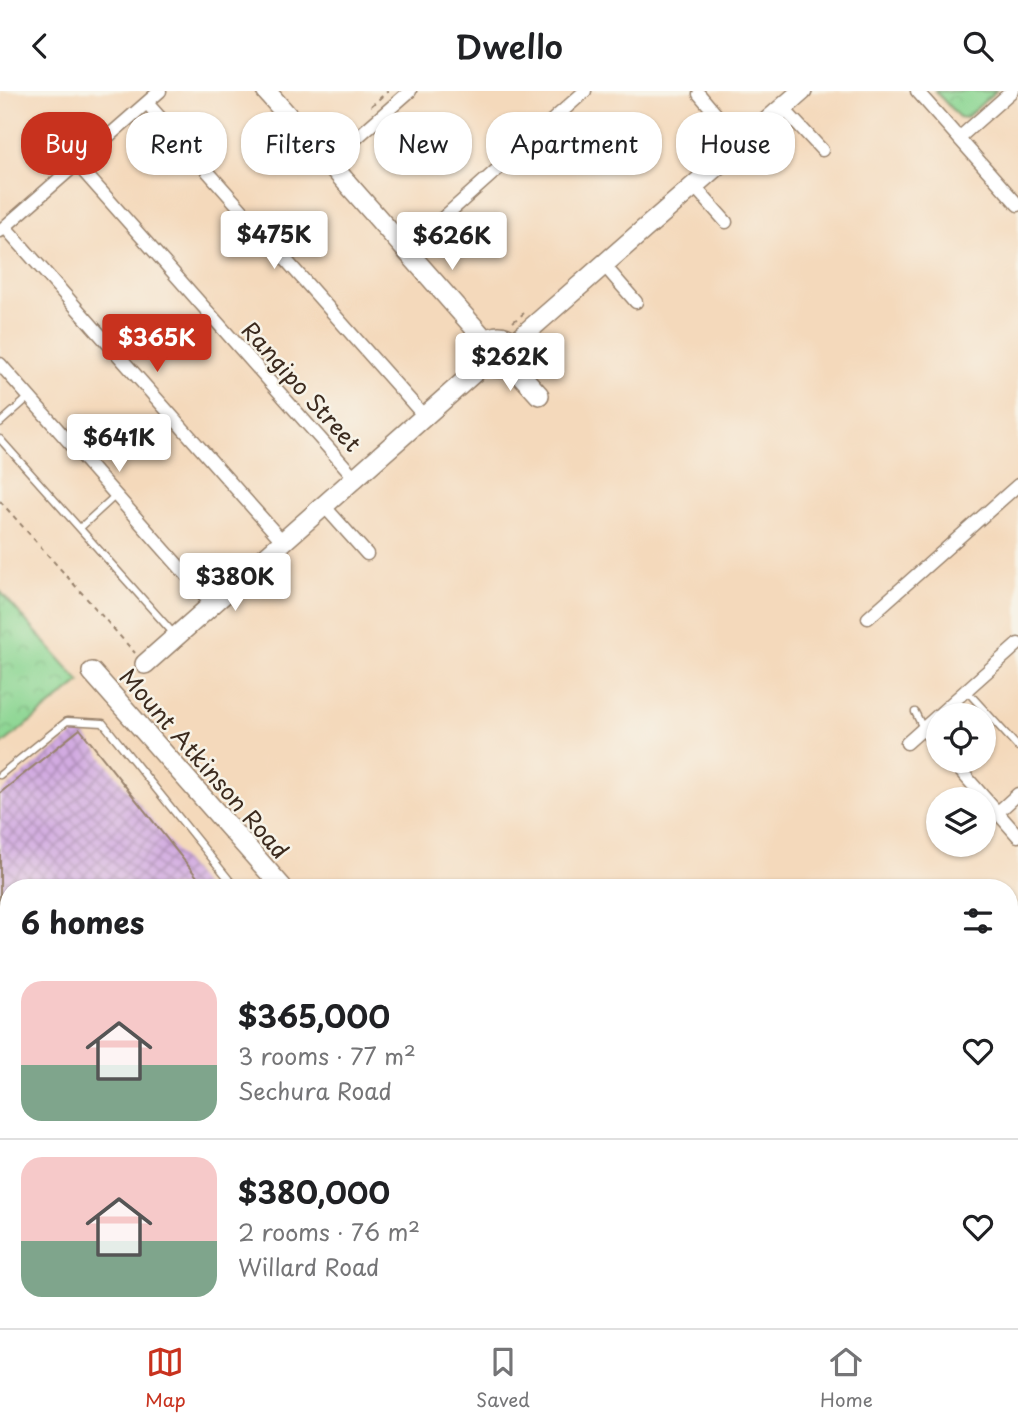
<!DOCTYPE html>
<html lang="en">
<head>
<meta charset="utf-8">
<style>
  :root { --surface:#fff; --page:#f6f6f6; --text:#202124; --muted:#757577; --line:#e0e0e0; --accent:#c8321e }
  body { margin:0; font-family:"Playpen Sans",sans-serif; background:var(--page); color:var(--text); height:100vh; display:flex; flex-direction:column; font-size:26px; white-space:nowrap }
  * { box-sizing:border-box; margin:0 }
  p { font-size:23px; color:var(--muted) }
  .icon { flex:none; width:38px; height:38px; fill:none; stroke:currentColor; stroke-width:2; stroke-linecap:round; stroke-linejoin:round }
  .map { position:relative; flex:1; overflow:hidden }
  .drawer { position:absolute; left:0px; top:788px; width:1018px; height:450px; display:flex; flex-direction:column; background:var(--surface); border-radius:28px 28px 0 0; box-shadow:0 2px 5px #0004 }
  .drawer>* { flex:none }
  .hud { position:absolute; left:21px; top:21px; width:976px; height:63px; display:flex; gap:14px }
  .tools { position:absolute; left:926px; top:612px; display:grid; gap:14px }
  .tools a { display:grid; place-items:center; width:70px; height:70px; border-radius:50%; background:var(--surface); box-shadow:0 2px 5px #0004; font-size:35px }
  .price { position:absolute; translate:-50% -60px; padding:0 16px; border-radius:7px; background:#fff; color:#222; font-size:23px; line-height:46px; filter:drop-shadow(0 2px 4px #0008) }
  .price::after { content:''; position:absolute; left:50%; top:42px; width:21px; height:16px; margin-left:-10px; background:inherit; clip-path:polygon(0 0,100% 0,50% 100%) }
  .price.on { background:var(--accent); color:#fff }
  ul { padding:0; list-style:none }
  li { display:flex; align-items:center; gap:21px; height:175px; padding:0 21px }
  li+li { border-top:2px solid var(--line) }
  li span { display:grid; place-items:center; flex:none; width:196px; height:140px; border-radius:21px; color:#555 }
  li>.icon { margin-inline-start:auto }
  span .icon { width:84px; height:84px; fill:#fffc; stroke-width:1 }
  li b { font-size:30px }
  h2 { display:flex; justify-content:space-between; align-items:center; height:84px; padding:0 21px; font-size:30px }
  .pill { padding:0 24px; border-radius:28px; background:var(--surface); box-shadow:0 2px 5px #0004; font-size:24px; line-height:63px }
  .pill.on { background:var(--accent); color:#fff }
  header { display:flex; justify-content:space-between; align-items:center; height:91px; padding:0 21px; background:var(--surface); font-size:32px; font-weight:600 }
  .dock { display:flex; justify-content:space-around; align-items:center; height:98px; border-top:2px solid var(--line); background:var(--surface); font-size:19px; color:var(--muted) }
  .dock a { display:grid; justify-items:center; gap:4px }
  .dock .on { color:var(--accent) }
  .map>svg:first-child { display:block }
  .grass { fill:url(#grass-tufts); stroke:#648058; stroke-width:2 }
  .park { fill:url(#park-crowns); stroke:#648058; stroke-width:2 }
  .building { fill:url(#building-cross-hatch) }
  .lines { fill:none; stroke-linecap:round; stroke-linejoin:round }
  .lane-casing { stroke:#98826c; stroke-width:9 }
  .street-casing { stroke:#98826c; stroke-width:15 }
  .secondary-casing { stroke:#98826c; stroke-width:22 }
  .path { stroke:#98826c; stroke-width:2; stroke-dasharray:5 5; stroke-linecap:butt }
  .lane { stroke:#fff; stroke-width:6 }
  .street { stroke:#fff; stroke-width:12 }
  .secondary { stroke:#fff; stroke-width:19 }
  .labels { text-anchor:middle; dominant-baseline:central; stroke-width:5; stroke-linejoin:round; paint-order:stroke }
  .street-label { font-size:23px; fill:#3b2a1e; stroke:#f7f3e8 }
</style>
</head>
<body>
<header><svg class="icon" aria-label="back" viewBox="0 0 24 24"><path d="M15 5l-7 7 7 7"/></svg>Dwello<svg class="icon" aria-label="search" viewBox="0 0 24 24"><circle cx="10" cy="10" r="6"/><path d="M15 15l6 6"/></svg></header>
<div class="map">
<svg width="1018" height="1237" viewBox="0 0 1018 1237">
  <defs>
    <pattern id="grass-tufts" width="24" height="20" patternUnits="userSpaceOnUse" patternTransform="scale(1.75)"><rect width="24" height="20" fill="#8cd693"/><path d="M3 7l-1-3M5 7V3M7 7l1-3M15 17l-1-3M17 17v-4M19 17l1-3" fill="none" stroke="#7ab87e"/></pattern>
    <pattern id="park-crowns" width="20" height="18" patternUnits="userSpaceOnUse" patternTransform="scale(1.75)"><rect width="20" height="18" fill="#8cd693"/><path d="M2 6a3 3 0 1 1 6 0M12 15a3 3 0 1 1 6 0" fill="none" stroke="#7ab87e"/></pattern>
    <pattern id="building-cross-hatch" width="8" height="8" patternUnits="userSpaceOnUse" patternTransform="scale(1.75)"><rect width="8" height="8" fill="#d2abe1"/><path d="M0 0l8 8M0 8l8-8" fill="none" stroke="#ac8bb6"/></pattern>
  </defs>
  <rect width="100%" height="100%" fill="#f7f3e8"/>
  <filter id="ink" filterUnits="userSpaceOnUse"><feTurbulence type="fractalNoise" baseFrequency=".0143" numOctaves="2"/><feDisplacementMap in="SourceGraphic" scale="14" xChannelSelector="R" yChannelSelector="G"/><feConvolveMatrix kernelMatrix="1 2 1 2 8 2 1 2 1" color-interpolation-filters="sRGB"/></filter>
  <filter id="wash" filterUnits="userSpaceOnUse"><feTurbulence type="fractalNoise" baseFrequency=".00686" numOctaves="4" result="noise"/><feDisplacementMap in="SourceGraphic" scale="28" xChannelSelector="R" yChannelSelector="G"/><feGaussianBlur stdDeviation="1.57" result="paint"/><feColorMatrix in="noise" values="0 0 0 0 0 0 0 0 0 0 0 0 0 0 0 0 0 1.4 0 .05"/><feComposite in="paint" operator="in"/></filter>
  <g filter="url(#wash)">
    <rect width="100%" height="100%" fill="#f4d9bb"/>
    <path class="grass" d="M1018 850V1237H697L689 1229 1010 1228V857Z"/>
    <path class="park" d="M935 0H996L966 27 959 26Z
      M0 500 80 591 0 655Z"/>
    <g id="blocks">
      <path class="building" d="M80 638 205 796H9V1158L5 1161 0 1155V702Z
        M66 1228H211L200 1237H73Z"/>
    </g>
  </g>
  <g filter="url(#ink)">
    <use href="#blocks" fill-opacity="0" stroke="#98826c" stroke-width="2"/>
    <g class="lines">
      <g class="lane-casing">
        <path id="lane" d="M0 332 29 306
          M0 348 174 543
          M80 437 116 404
          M966 599 1018 656
          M915 621 923 637
          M0 684 67 630 103 632 235 796
          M0 1190 9 1201
          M30 1228 37 1237
          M240 1228 247 1237
          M278 1228 282 1237
          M226 1237 237 1228"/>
      </g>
      <g class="street-casing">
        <path id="street" d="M917 0 1018 114
          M699 3 741 53
          M147 12 425 326
          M783 17 822 59
          M959 47 1012 0
          M329 71 410 0
          M77 73 356 388
          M694 95 726 131
          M5 136 284 452
          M0 140 160 0
          M406 160 585 0
          M604 174 636 211
          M0 273 213 514
          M325 416 367 463
          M868 527 1018 394
          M923 637 938 655
          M907 652 1018 553
          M952 670 1018 745
          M997 722 1018 703
          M337 1237 348 1228"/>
      </g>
      <g class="secondary-casing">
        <path id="secondary" d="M266 0 487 251
          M483 261a16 16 0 1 1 32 0a16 16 0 1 1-32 0Z
          M513 253 802 0
          M511 273 539 304
          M145 573 486 271
          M92 581 282 796
          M665 1228 672 1237"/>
      </g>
      <path class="path" d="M371 15 388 0
        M513 231 524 222
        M531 272 533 257
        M0 410 135 562
        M313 1237 324 1228"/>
      <use href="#lane" class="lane"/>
      <use href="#street" class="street"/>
      <use href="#secondary" class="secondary"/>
    </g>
  </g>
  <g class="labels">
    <g class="street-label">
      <text transform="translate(302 295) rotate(48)">Rangipo Street</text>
      <text transform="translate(205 672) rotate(49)">Mount Atkinson Road</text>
    </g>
  </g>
</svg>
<div class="tools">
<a><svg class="icon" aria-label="locate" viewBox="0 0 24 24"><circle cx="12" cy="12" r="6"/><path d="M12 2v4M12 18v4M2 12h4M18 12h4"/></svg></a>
<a><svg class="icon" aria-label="layers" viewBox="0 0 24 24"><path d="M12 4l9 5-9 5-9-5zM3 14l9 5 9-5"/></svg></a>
</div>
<b class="price" style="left:274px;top:180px">$475K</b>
<b class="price" style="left:452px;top:181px">$626K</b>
<b class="price on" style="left:157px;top:283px">$365K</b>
<b class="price" style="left:510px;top:302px">$262K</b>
<b class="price" style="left:119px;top:383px">$641K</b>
<b class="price" style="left:235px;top:522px">$380K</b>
<div class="hud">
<a class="pill on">Buy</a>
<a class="pill">Rent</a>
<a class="pill">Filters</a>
<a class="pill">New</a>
<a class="pill">Apartment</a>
<a class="pill">House</a>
</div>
<section class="drawer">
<h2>6 homes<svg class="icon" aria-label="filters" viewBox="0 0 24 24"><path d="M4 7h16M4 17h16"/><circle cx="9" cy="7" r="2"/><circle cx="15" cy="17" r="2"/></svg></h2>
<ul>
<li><span style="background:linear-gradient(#f6c9c9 60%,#7fa58c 0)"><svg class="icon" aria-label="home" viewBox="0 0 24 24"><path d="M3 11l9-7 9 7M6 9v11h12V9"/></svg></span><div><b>$365,000</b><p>3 rooms · 77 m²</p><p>Sechura Road</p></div><svg class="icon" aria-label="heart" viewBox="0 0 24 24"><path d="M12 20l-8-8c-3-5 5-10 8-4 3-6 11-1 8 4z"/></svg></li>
<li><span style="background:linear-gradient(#f6c9c9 60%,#7fa58c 0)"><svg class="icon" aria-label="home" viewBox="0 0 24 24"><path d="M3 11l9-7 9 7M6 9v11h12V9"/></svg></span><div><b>$380,000</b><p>2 rooms · 76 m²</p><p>Willard Road</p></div><svg class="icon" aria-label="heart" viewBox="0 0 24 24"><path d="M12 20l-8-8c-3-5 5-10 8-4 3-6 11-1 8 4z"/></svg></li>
</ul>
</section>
</div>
<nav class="dock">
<a class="on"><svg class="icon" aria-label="map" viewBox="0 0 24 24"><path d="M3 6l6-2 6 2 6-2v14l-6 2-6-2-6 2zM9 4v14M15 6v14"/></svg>Map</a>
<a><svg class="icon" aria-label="saved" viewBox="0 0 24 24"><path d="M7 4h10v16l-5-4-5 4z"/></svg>Saved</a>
<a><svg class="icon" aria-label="home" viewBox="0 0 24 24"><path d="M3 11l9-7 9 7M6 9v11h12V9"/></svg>Home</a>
</nav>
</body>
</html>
